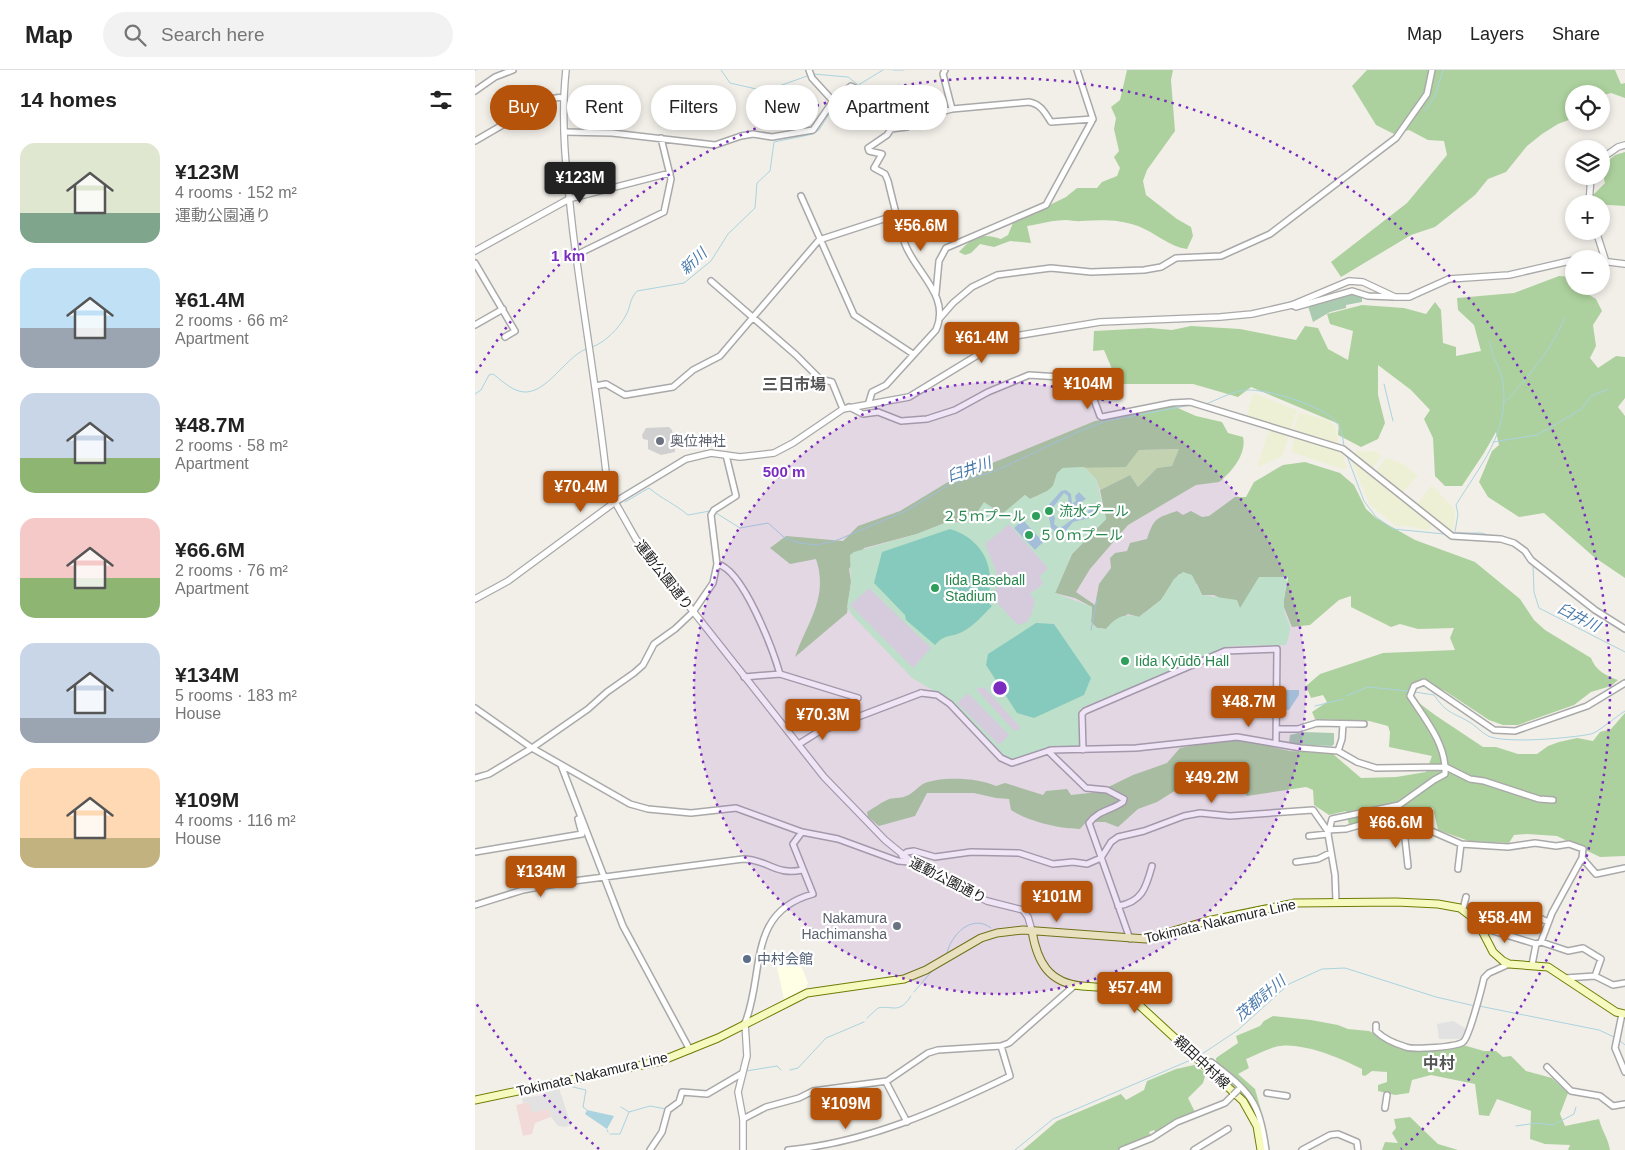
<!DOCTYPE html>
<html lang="en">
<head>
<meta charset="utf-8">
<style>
  :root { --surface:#fff; --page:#f2f2f2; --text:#222; --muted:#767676; --line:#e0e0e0; --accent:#b45309 }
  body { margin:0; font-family:Arial,"Noto Sans JP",sans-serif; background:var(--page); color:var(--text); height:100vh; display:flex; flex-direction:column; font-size:19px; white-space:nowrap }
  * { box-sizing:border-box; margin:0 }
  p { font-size:16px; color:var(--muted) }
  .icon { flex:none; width:28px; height:28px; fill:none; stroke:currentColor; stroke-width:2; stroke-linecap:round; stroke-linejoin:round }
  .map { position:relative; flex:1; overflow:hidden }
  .drawer { display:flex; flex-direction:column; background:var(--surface); width:475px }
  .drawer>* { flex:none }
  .hud { position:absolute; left:15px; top:15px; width:475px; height:45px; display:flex; gap:10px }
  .buttons { position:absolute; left:1090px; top:15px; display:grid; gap:10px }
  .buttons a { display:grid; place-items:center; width:45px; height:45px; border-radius:50%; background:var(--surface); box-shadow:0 2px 8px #0003; font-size:25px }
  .price { position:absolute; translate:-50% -42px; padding:0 11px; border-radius:5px; background:var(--accent); color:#fff; font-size:16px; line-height:32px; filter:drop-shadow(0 1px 2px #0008) }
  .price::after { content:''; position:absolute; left:50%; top:30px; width:15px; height:11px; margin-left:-8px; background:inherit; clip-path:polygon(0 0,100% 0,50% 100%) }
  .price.on { background:#222; color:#fff }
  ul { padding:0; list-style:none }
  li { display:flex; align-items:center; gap:15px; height:125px; padding:0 20px }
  li span { display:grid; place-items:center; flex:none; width:140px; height:100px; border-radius:15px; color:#555 }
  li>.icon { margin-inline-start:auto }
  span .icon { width:60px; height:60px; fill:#fffc; stroke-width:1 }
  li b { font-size:21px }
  h2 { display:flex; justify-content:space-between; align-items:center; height:60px; padding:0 20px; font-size:21px }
  .tag { padding:0 18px; border-radius:22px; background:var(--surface); box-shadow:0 2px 8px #0003; font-size:18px; line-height:45px }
  .tag.on { background:var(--accent); color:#fff }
  header { display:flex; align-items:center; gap:30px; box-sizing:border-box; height:70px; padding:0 25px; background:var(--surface); border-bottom:1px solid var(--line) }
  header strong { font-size:24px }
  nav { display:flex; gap:28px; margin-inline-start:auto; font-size:18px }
  .search { width:350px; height:45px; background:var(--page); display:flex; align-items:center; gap:12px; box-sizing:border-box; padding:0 18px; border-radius:28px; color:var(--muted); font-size:19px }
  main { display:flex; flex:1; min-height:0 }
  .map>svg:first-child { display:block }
  .commercial { fill:#f2dad9 }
  .education { fill:#ffffe5 }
  .religious { fill:#d0d0d0 }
  .farmland { fill:#eef0d5 }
  .grass { fill:#cdebb0 }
  .forest { fill:#add19e }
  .cemetery { fill:#aacbaf }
  .park { fill:#c8facc }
  .pitch { fill:#88e0be }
  .parking { fill:#e2e2e2 }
  .water { fill:#aad3df; fill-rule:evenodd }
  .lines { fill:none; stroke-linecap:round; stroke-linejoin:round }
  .stream { stroke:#aad3df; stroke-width:1 }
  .minor-casing { stroke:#a9a9a9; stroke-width:8 }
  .tertiary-casing { stroke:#a9a9a9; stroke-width:8 }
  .secondary-casing { stroke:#707d05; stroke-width:9 }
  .minor { stroke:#fff; stroke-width:5 }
  .tertiary { stroke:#fff; stroke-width:5.5 }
  .secondary { stroke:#f7fabf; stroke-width:7 }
  .minor-bridge-casing { stroke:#a9a9a9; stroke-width:8; stroke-linecap:butt }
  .minor-bridge { stroke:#fff; stroke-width:5 }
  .ring { fill:none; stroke:#7b2cbf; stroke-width:2.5; stroke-dasharray:2.5 5 }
  .worship-dot { fill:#6b7280; stroke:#fff; stroke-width:2 }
  .leisure-dot { fill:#2e9e5b; stroke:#fff; stroke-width:2 }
  .service-dot { fill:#5c6f8a; stroke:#fff; stroke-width:2 }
  .labels { text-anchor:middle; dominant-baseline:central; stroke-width:4.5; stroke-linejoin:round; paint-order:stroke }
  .worship-label { font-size:14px; fill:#5b616d; stroke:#fff; text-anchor:start }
  .leisure-label { font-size:14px; fill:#27864d; stroke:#fff; text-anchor:start }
  .street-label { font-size:14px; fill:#222; stroke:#fff }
  .service-label { font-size:14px; fill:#4e5e75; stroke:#fff; text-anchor:start }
  .water-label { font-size:15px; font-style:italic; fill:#4a7aab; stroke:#fff }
  .quarter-label { font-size:16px; font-weight:bold; fill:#555; stroke:#fff }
  .centre { fill:#7b2cbf; stroke:#fff; stroke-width:2.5 }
  .ring-label { font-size:15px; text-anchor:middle; font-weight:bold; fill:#7b2cbf; stroke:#fff; stroke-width:4.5; stroke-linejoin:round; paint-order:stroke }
</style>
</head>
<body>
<header>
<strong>Map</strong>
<div class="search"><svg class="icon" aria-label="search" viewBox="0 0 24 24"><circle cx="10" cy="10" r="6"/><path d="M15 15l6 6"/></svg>Search here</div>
<nav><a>Map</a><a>Layers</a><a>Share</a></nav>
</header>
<main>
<section class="drawer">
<h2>14 homes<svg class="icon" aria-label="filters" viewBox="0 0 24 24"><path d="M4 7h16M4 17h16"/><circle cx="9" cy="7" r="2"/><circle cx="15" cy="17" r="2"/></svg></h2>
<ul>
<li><span style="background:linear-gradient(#dfe7d0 70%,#7fa58c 0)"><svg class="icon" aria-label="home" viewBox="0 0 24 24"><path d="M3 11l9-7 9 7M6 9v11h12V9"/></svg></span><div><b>¥123M</b><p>4 rooms · 152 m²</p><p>運動公園通り</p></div></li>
<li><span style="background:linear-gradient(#bfe0f5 60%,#9aa5b1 0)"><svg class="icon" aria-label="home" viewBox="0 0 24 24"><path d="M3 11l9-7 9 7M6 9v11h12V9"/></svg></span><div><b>¥61.4M</b><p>2 rooms · 66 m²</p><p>Apartment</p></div></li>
<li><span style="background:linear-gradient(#c9d6e8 65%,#8fb573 0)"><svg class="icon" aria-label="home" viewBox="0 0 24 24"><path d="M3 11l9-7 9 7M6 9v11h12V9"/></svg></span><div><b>¥48.7M</b><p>2 rooms · 58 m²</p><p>Apartment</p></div></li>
<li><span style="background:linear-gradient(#f6c9c9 60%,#8fb573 0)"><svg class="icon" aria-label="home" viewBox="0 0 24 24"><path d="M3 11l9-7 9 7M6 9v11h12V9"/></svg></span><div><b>¥66.6M</b><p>2 rooms · 76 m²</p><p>Apartment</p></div></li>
<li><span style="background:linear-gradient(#c9d6e8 75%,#9aa5b1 0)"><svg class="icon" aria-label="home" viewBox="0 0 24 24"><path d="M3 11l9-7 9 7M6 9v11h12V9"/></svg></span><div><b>¥134M</b><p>5 rooms · 183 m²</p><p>House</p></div></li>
<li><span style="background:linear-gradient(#ffd9b3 70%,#c2b280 0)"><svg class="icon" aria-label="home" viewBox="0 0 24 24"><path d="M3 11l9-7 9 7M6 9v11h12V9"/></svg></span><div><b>¥109M</b><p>4 rooms · 116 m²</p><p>House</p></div></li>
</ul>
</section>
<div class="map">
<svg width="1150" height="1080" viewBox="0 0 1150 1080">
  <rect width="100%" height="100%" fill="#f2efe9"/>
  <path class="commercial" d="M54 1032 74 1039 76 1047 60 1053 57 1064 48 1066 41 1035Z"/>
  <path class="education" d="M325 893 333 913 331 918 309 929 302 897Z"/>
  <path class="religious" d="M194 357 197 360 199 369 196 372 200 374V382L186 385 173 379V370L168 369 167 365 171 358Z"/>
  <path class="farmland" d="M778 323 822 340 815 361 771 348Z
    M824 342 849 349 860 355 864 376 818 362Z
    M794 360 814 365 807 387 782 397Z
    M819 368 866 381 872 398 867 399 816 382Z
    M882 380 891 382 900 381 907 386 896 400 879 385Z
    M911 388 927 393 943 406 927 423 900 402Z
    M878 390 958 454 953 461 938 457 921 456 895 435 876 391Z
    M957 415 980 440 979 460H972L942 434Z"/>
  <path class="grass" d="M705 379 697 396 682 398 663 417 655 405 625 420 621 409 609 397H651L664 380Z"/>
  <path class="forest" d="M652 0H698L696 10 700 61 672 100 668 111 671 125 702 149 716 157 718 166 712 179C695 177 679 162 663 156 643 149 626 150 606 151 601 152 596 150 591 150 578 150 565 154 552 156L556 173 535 171 519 177 505 174 496 183 490 185 484 182C497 167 506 162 526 169L533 165 538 153 591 127 602 118H622L627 112 642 106 645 98 639 87 644 81 639 59 641 48 636 37 645 30Z
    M892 0H1140L1146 14 1150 13V28L1136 23 1126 26V24H1099V48L1083 54 1067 64 1052 76 1031 102 1013 109 1000 125 960 157 936 165 866 207 856 192 932 133 972 85 969 71 953 70 934 60 919 64 901 55 877 16Z
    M1150 82V136L1118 134V125L1130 113 1126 97 1140 85Z
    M1084 206 1099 207V216H1108L1111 223 1121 229 1127 241 1118 255 1121 276 1115 288 1123 298 1141 286 1150 287V328L1143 337 1150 346V508L1119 487 1069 443 1044 447 1013 427 1004 412 1017 381 1024 375 1021 362 1009 383 987 416H970L960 406 958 368 949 349 955 340 936 320 903 295V325L910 353 903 369 886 377 863 365 864 354 776 317 763 327 718 314H639L637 299 629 280 618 281 619 261 675 258 697 260 716 256 765 259 821 270 830 256 843 258 853 279 873 290 878 261 855 254 852 244 887 235 929 238 951 244 960 232 966 240 968 273 981 277V286L1006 281 999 255 983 240 982 228 1039 223Z
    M696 335 721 346 747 352 753 363 768 367C772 384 756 403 744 412L721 415 653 455 615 499 601 522 620 535 624 514 636 498 635 488 640 483 652 481 655 473 672 469C679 448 681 448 702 441L708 445 716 441 727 447 734 446 760 427H771L779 412 808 395 830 392 865 403 879 415 891 439 901 448 940 470 1000 492 1045 529 1059 550 1070 560 1116 588C1121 601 1130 605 1143 610L1136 616 1116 622 1099 635 1043 655H1028L1014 650 970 621 956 615 940 618 937 625 940 630 960 645 1008 677H1021L1043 684H1062L1073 676 1084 672 1102 668 1118 671 1125 662 1136 659 1150 643V786L1125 787 1082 766 1052 764 1039 765 1034 773 994 771 963 760 958 738 942 741 932 757 898 750 874 755 871 741 854 745 839 735 838 720 831 717 772 726 758 705 698 722 682 732 663 739 643 757 630 752H611L605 759C585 759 552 751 536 740L534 729 521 728 499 723H452L440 746 404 756 393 747 392 742C399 738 405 733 412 730 418 727 425 729 431 726 438 724 443 716 450 713 468 706 505 708 521 716L530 713 568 725 571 721 592 719 596 725 623 722 658 705 692 693 705 678 746 670 763 669 815 681 858 684 886 708 921 707 951 702 957 686 914 677 915 662 913 656 894 651 840 649 837 642 852 632 848 625 836 628 831 616 845 604 908 583 980 580 975 568 979 558 943 559 925 554 916 557 876 537V526L864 530 835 555 817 557 808 535 813 507 765 538 739 525H727L722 514 704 504 686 530 664 547 653 544 631 559 622 558 616 552 617 537 600 528 580 523 597 484 631 449 625 420 655 405 663 417 682 398 697 396 704 379 664 380 651 397 588 398C580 404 582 409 578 416 573 423 562 426 555 429L550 425 527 445 501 443 485 453 475 451 442 464 389 478 374 499 376 512 372 543 320 587C332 552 354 528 341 489L315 494 295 478 311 466 368 471 383 456 425 441 478 409 620 351Z
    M798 946 836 950 863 955 873 959 894 961 932 979H973L988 975 1009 981H1021L1028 987 1036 986 1051 1001 1077 1008 1093 1023 1085 1044 1090 1056 1124 1049C1127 1061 1133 1068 1135 1080H1093L1095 1075 1070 1074 1055 1069 1056 1041 1022 1029 1014 1046 1004 1045 1000 1014 956 1005 937 1010 934 1023 920 1025 903 1021V1015L912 1012V1002L897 1001 890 1006 887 1005V999C866 988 823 970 800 977 790 980 781 985 771 989L774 998 763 1004 780 1019 788 1047 781 1044 760 1017 742 1001 741 988 763 973 761 966 785 956 789 951Z
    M719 995 731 1003 728 1013 713 1028 721 1044 682 1065 679 1060 674 1062 677 1068 647 1080H548L582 1051 646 1024 651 1030 669 1020 672 1011 701 999Z
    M935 1047 963 1074 983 1080H907L910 1072 923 1073 917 1063 921 1058 919 1049Z"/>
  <path class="cemetery" d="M875 223 887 226V232L871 235V238L855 242 838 252 833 236Z
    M828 662 859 663V674L857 676 816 674 814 673 815 665Z"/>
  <path class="park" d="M609 397 621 409 631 449 597 484 580 523 617 537 616 553 622 558 631 559C641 547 648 543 664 547L686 530 699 509 708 502 717 505 727 525 762 530 765 538 784 507H813C812 516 808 526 809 534 809 556 821 547 811 575L757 576 606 638 605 678 573 677 544 688 533 689 466 625 437 608 377 545 372 537 376 512 375 485 379 482 442 464 475 451 485 453 501 444 509 432 527 444 550 425 555 429 572 421 578 416 582 403 588 398Z"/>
  <path class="pitch" d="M475 459C508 469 522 498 512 531L517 536C508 545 499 556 487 562 475 568 471 563 460 575L431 550 430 545 399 513 407 482Z
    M561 553 579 554 616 608 609 625 559 648 542 643 511 595 513 584Z"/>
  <path class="parking" d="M534 454 573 498 565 506 568 514 555 524 560 530 556 545 552 552 543 555 518 529 522 515 521 501 510 474Z
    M394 518 456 578 438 598 375 535Z
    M509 617 546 658 539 661 501 619Z
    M493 623 534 665 524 675 482 633Z
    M978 951 990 958 991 966 986 969H964L962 954Z
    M84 1018 96 1055 90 1057 83 1056 76 1047 74 1039 57 1043 54 1032 48 1033 47 1028 70 1025V1020Z"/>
  <path class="water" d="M591 420 596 424 597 434 601 431 600 426 604 422 611 429 599 437 604 438 611 434 618 439V442L614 448 598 452 589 463H582L576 458 572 437 586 421ZM589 423 593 426 594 440 602 442 611 438 614 440 612 444C594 447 595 454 584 458L579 454 580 448 576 440Z
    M548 450 568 472 560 480 539 458Z
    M809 620H824V625L814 640H808L809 632H806Z
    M112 1040 139 1046 132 1059 110 1044Z"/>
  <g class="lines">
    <path class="stream" d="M246 0 255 13 290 21 335 5
      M418 0H429
      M0 1 1 0
      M338 4 373 7 382 14
      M380 17 408 0
      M950 41 960 26 968 0
      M117 277C130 273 145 257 151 245 156 236 154 230 162 221L209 213 236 191 253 164 280 138 282 113 295 101 299 72 338 64 344 60 361 33 377 20
      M909 314 918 351
      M0 324 6 320 14 305 18 304C25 309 33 317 41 320 68 332 88 288 111 279
      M1029 333C1053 308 1076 280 1090 248
      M731 334C744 329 758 321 771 320 792 319 848 335 861 352 867 359 868 368 869 377
      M1018 372 1062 365 1107 339 1116 326 1134 319
      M872 386 889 431 901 447 918 459 969 464
      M150 432 174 418C187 429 200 434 213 445L235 441
      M241 443 265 458 293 453 310 468 324 473 342 475 360 471 431 441 475 414 518 402 605 361 631 351 716 335
      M980 462 983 444 981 435C1005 395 1035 363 1028 312 1026 298 1017 289 1015 272
      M978 463H1006L1041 472
      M1058 494 1059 522 1064 538 1150 582
      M25 519 38 511
      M616 560 622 530
      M940 622 959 625C971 642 974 641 991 650 999 654 1006 662 1013 666 1031 674 1096 668 1116 664 1122 663 1143 645 1150 641
      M871 626 893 617 933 621
      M840 636 868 629
      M472 883C476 865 497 843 516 858
      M439 922 458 900
      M1004 936 1124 960 1141 968
      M392 948 403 938C418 935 424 945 436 926
      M1144 970 1150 975
      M724 986 763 960 814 914 847 899 870 898 961 927 1000 936
      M315 1000 323 998 351 968 389 952
      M271 1001 302 996 306 1000
      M98 1017 111 1020 108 1037 112 1040
      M146 1037 154 1042
      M1041 1056 1062 1053 1078 1055 1099 1044 1101 1037
      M132 1060 133 1062
      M135 1064H145L154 1042 175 1036 191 1039
      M540 1080 578 1049 718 989"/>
    <g class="minor-casing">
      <path id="minor" d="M334 0 337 8 358 31
        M470 0 468 4 477 39
        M0 21 20 7 38 0
        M416 59 432 57 444 48 477 39 554 32C566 34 570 43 576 52L618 49
        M89 62 137 63 240 75 266 66 278 64 297 67 338 60 358 31 376 16 382 19 416 59
        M0 71 31 53 64 45C71 36 75 25 88 28
        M326 126 379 245 438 284
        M94 129 195 103
        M101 185 189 142 196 109 186 68
        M0 193 40 261 30 267
        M236 211 321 285 345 309 357 312 368 339
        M461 223 464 191 471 178 571 135 618 49 602 0
        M817 235 821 237 877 221 893 226 918 227
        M465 248 478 233 497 217 522 205 576 198 616 202 669 200 686 197 701 188 746 186 795 164 921 68 952 24 957 0
        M0 255 28 239
        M120 316 131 314 150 325 198 317 218 300 245 286 344 170 421 145
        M394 332 397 322 411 315 461 260C476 226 441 203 430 174 423 153 418 132 413 111L410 104 399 98 407 84 394 81 393 78 412 65 416 59
        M374 337 388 344 403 342 426 351 452 349 480 340 513 322 554 305 585 307 614 316 625 346 627 347 697 333 715 332 868 379 977 466 1026 469 1039 473 1050 481 1056 490 1120 540 1150 559
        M242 494C268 499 298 580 305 604
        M269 607 305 604 383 628 360 639 366 654
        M446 623 462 625 475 634 526 688 537 693 576 680 661 678 762 667 826 678 863 681 882 692 901 698 971 697 995 709 1009 711 1064 729 1078 730
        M0 638 57 678 155 734 173 739 216 743 261 738 327 762 363 769 423 791 435 792
        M802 659H823L842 653 889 654
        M608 680 607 644 610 641 750 581 802 579 801 673
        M573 681 611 718 632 720 649 729 648 732C637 740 622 741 614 753L655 869
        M863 681 867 669 868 654
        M86 695 148 856 215 980
        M0 708 14 704 57 678 113 639 132 622 159 603 168 595 179 574 200 559 218 542 238 513 242 494 236 445 239 440 261 426 251 385
        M852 760 871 759 892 753 929 760H954L986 774 1033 777 1060 773 1081 776 1094 774 1108 779 1107 788 1077 843 1066 872 1061 874 1057 895
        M929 760 933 796
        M834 766 853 764
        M0 782 107 764 103 749
        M427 786 432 782 439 781 460 787 496 782 544 783 578 794 598 792 612 794 626 788 636 772 643 767 669 761 709 746 725 743 755 746 838 740 852 760
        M1107 788 1121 804 1150 798
        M821 792 843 789 855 783
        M983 799 986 774
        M861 832 860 805 853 764 857 749 924 735 959 710 970 704C972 675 950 649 935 626L939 616 949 612 1019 660 1040 661 1112 636 1150 613
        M0 835 48 820 91 812 268 789C292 789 301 806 327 800
        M643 836C667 832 671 818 677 796
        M988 839 991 827
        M999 848 1040 836 1073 852
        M1005 857 1061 874
        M1066 872 1093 881 1108 878 1126 889 1120 906
        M1090 908 1120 906 1138 915 1150 913
        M1147 944 1140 978 1150 1002
        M270 953C290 904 271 842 338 824L318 774 327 762
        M901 955V961C908 968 921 974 931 977 939 980 982 977 988 972 994 968 1007 917 1009 908L1014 903 1034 894
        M729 994 736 992C775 1022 784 1030 791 1080
        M1072 997 1096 1021 1125 1026 1138 1036 1150 1034
        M411 1012 432 1052
        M792 1023 812 1026
        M910 1038 912 1025
        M268 1049 291 1037 324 1028 338 1021 412 1011 453 983 463 980 526 976 534 973 600 915
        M175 1080 187 1062 193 1040 204 1032 207 1022 232 1024 266 1004
        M313 1080C391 1073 465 1040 535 1006L526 976
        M647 1080 677 1068 702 1052 750 1033 758 1025
        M719 1080 753 1059
        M827 1080 855 1065 863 1064 882 1072 883 1080"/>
    </g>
    <g class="tertiary-casing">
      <path id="tertiary" d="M91 0C85 55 92 108 98 162 108 242 122 322 131 402L140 432 161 469 349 707 410 770 443 797 512 831 548 840 553 847 557 861
        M1126 89 1143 77 1150 75
        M1114 134 1116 106
        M1121 161 1131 192
        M0 181 94 129
        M1126 191 1150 194
        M0 529 33 511 140 432 211 389 236 383 265 387 299 383 318 373 368 339 434 327 519 275 540 266 625 252 745 247 777 244 817 235 874 211 888 212 920 227H934L974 209 1034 205 1099 190
        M324 674 343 662 446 623
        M268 1080V1049L263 1022 272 986 270 953"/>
    </g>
    <g class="secondary-casing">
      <path id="secondary" d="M557 861C562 891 573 913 607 916 622 917 636 917 650 922L768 1031 782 1056 786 1080
        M0 1030 186 991 243 968 332 923 429 909 451 900 506 868 522 863 548 860 671 869 732 851 820 833 921 832 963 834 985 838 1002 851 1018 882 1028 891 1034 894 1073 897 1141 942 1150 944"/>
    </g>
    <use href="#minor" class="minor"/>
    <use href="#tertiary" class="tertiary"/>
    <use href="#secondary" class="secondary"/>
    <g class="minor-bridge-casing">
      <path id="minor-bridge" d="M758 1025 763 1020"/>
    </g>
    <use href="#minor-bridge" class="minor-bridge"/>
  </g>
  <circle cx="525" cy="618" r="306" fill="#7b2cbf" fill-opacity=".12"/>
  <g class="ring">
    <circle cx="525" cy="618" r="306"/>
    <path d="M124 1079A611 611 0 0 1 1 933M1 303A611 611 0 1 1 926 1079"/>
  </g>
  <g class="worship-dot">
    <circle cx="185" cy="371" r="5"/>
    <circle cx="422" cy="856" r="5"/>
  </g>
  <g class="leisure-dot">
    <circle cx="574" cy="441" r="5"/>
    <circle cx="561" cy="446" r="5"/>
    <circle cx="554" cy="465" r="5"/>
    <circle cx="460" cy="518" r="5"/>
    <circle cx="650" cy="591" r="5"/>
  </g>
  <circle class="service-dot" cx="272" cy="889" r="5"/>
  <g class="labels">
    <g class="worship-label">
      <text x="195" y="371">奥位神社</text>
      <text x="412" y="848" text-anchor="end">Nakamura<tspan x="412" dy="16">Hachimansha</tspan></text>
    </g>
    <g class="leisure-label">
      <text x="584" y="441">流水プール</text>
      <text x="551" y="446" text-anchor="end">２５ｍプール</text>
      <text x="564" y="465">５０ｍプール</text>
      <text x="470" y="510">Iida Baseball<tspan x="470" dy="16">Stadium</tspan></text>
      <text x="660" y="591">Iida Kyūdō Hall</text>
    </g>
    <g class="street-label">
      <text transform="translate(189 505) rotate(52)">運動公園通り</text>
      <text transform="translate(473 810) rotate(27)">運動公園通り</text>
      <text transform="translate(745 851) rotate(-13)">Tokimata Nakamura Line</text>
      <text transform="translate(727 992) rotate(43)">親田中村線</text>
      <text transform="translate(117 1004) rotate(-13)">Tokimata Nakamura Line</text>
    </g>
    <g class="service-label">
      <text x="282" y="889">中村会館</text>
    </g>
    <g class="water-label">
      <text transform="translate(218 191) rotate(-43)">新川</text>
      <text transform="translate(494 399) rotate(-19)">臼井川</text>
      <text transform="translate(1104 547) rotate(27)">臼井川</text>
      <text transform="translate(785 928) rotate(-40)">茂都計川</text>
    </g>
    <g class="quarter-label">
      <text x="319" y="314">三日市場</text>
      <text x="964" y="993">中村</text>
    </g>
  </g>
  <circle cx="525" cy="618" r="8" class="centre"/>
  <g class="ring-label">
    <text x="93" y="191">1 km</text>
    <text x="309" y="407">500 m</text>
  </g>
</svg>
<div class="buttons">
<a><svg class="icon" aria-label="locate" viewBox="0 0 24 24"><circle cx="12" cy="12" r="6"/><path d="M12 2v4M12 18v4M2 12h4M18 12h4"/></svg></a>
<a><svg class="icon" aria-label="layers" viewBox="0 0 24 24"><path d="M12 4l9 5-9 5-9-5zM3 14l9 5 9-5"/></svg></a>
<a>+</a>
<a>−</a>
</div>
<b class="price on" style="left:105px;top:134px">¥123M</b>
<b class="price" style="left:446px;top:182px">¥56.6M</b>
<b class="price" style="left:507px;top:294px">¥61.4M</b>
<b class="price" style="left:613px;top:340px">¥104M</b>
<b class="price" style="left:106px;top:443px">¥70.4M</b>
<b class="price" style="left:774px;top:658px">¥48.7M</b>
<b class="price" style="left:348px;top:671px">¥70.3M</b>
<b class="price" style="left:737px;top:734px">¥49.2M</b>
<b class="price" style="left:921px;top:779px">¥66.6M</b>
<b class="price" style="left:66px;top:828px">¥134M</b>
<b class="price" style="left:582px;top:853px">¥101M</b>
<b class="price" style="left:1030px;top:874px">¥58.4M</b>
<b class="price" style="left:660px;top:944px">¥57.4M</b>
<b class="price" style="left:371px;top:1060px">¥109M</b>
<div class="hud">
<a class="tag on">Buy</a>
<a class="tag">Rent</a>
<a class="tag">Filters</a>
<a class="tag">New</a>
<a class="tag">Apartment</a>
</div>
</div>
</main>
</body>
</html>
